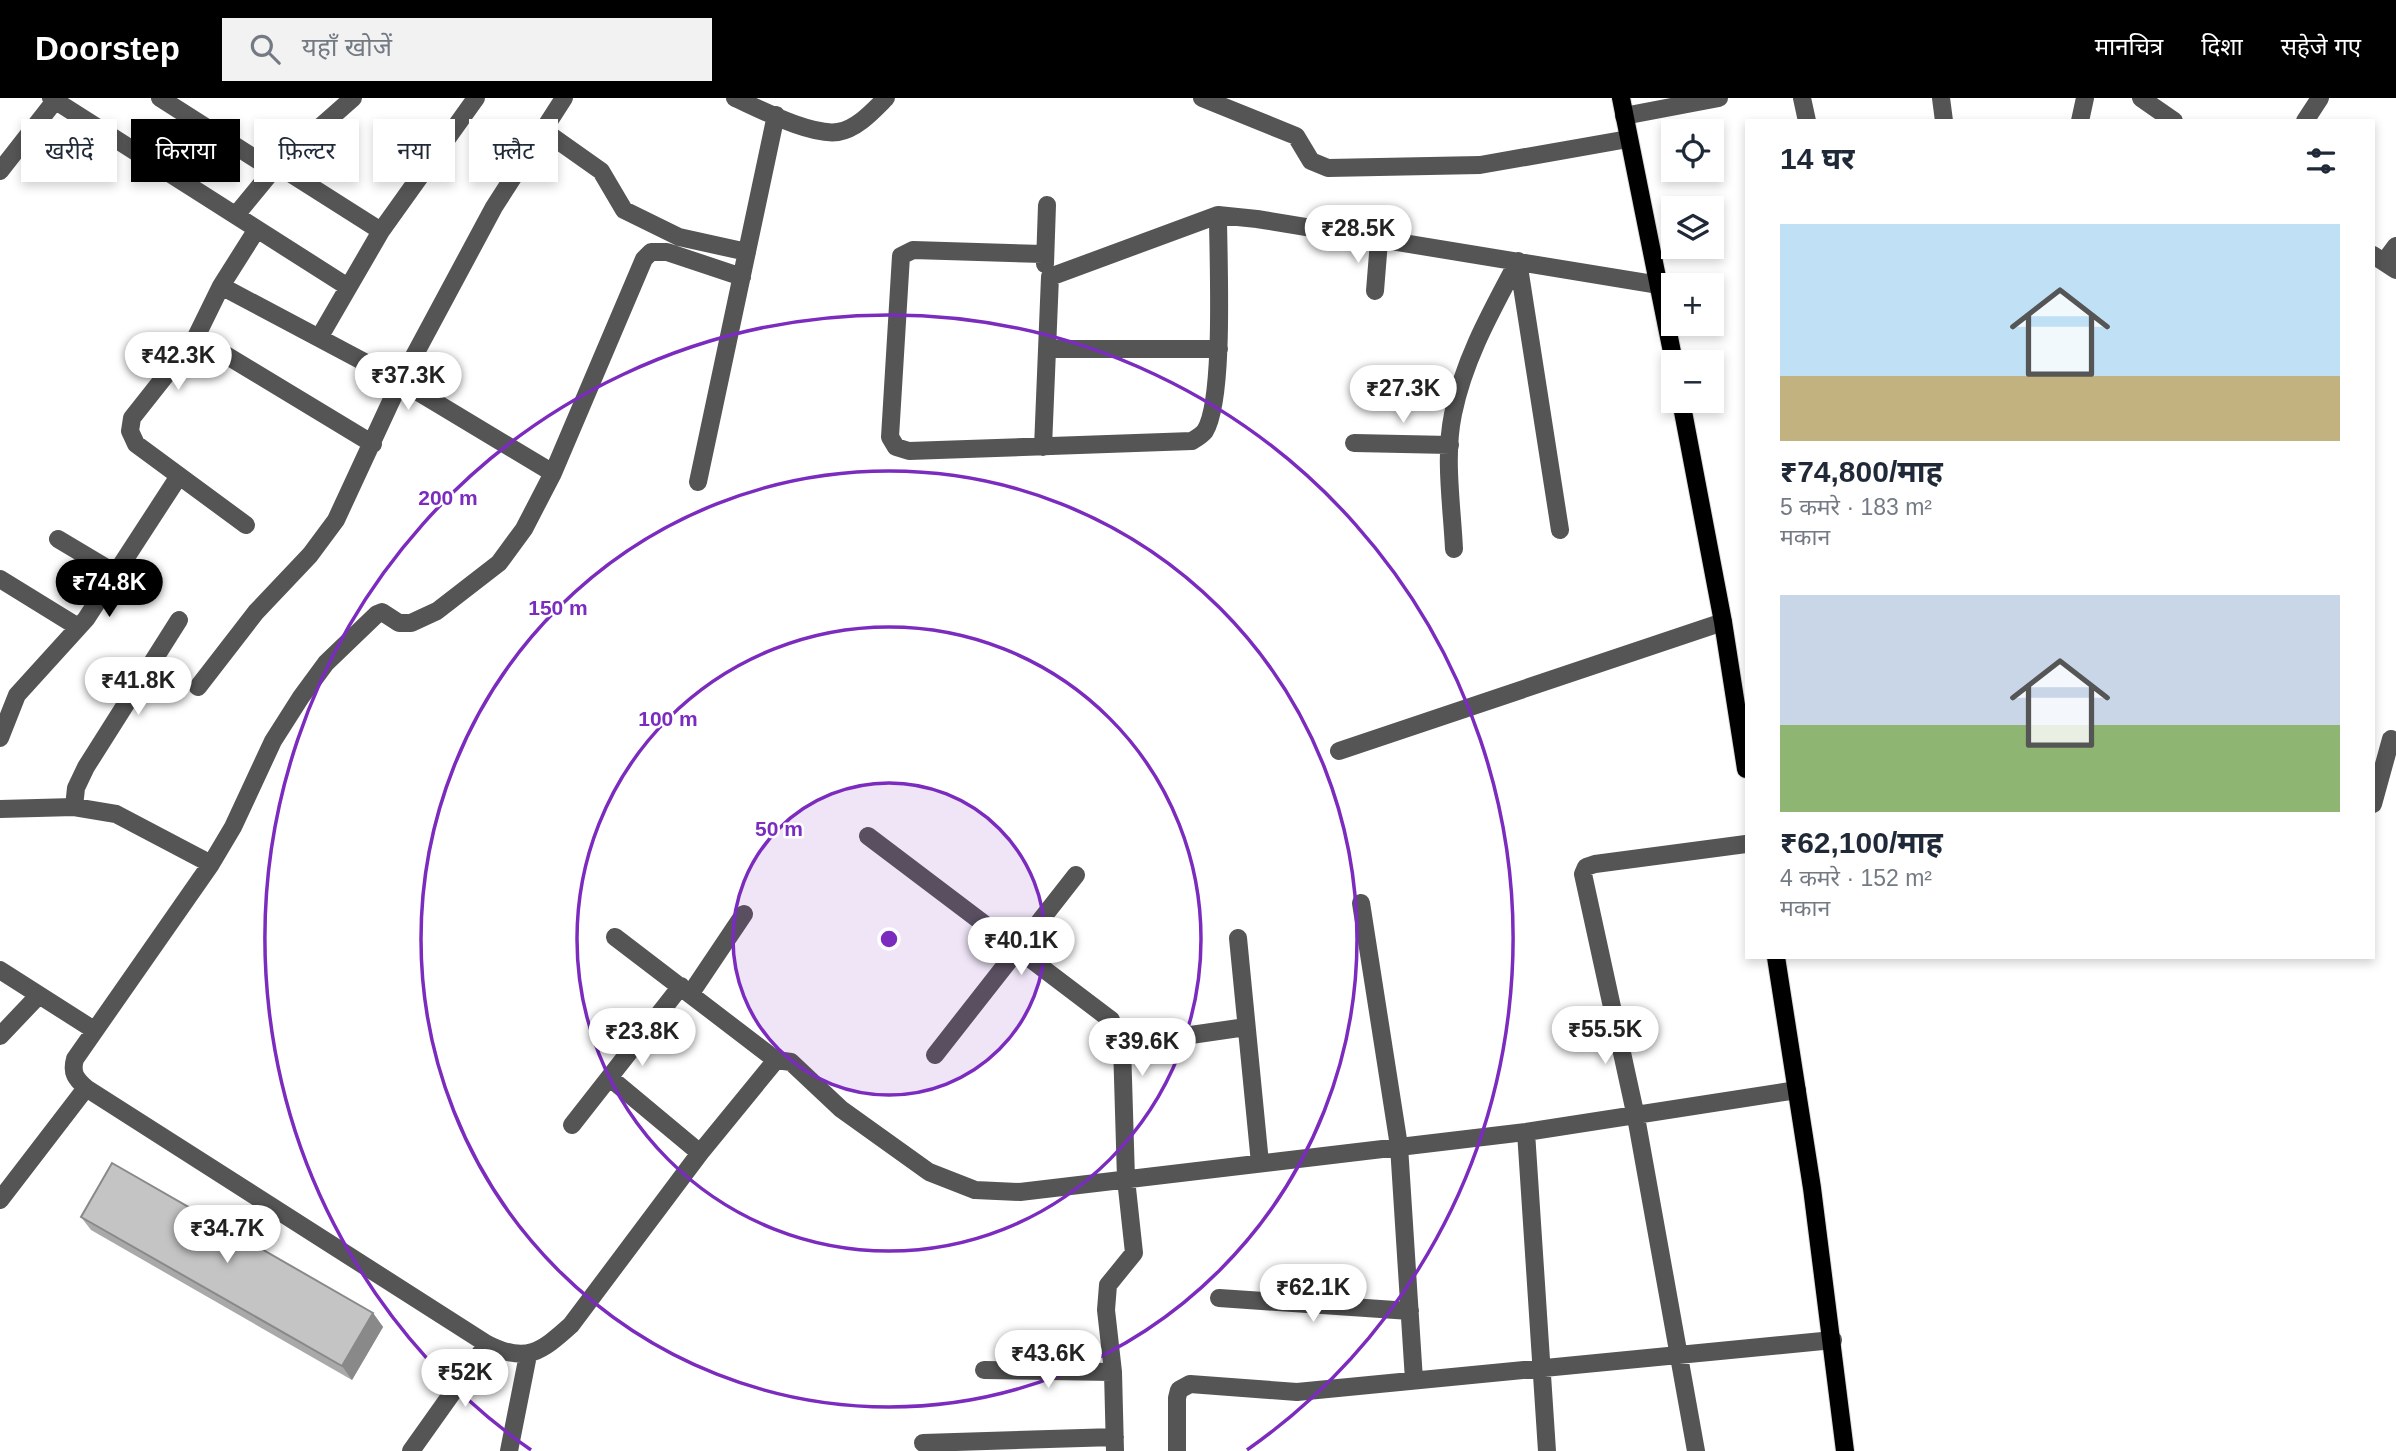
<!DOCTYPE html>
<html lang="hi">
<head>
<meta charset="utf-8">
<style>
  :root { --surface:#fff; --page:#f2f2f3; --text:#1f2937; --muted:#747a83; --accent:#000 }
  body { margin:0; font-family:Arial,"Noto Sans Devanagari",sans-serif; background:var(--page); color:var(--text); height:100vh; display:flex; flex-direction:column; font-size:26px; white-space:nowrap }
  * { box-sizing:border-box; margin:0 }
  p { font-size:23px; color:var(--muted) }
  .icon { flex:none; width:38px; height:38px; fill:none; stroke:currentColor; stroke-width:2; stroke-linecap:round; stroke-linejoin:round }
  .map { position:relative; flex:1; overflow:hidden }
  .panel { position:absolute; left:1745px; top:21px; width:630px; height:840px; display:flex; flex-direction:column; background:var(--surface); border-radius:0px; box-shadow:0 4px 10px #0003 }
  .panel>* { flex:none }
  .banner { position:absolute; left:21px; top:21px; width:665px; height:63px; display:flex; gap:14px }
  .fabs { position:absolute; left:1661px; top:21px; display:grid; gap:14px }
  .fabs a { display:grid; place-items:center; width:63px; height:63px; border-radius:0px; background:var(--surface); box-shadow:0 4px 10px #0003; font-size:35px }
  .price { position:absolute; translate:-50% -60px; padding:0 16px; border-radius:24px; background:#fff; color:#222; font-size:23px; line-height:46px; filter:drop-shadow(0 2px 4px #0008) }
  .price::after { content:''; position:absolute; left:50%; top:42px; width:21px; height:16px; margin-left:-10px; background:inherit; clip-path:polygon(0 0,100% 0,50% 100%) }
  .price.active { background:var(--accent); color:#fff }
  ul { padding:0; list-style:none }
  li { display:grid; align-content:center; gap:14px; height:371px; padding:0 35px }
  li span { display:grid; place-items:center; height:217px; border-radius:0px; color:#555 }
  li>.icon { margin-inline-start:auto }
  span .icon { width:126px; height:126px; fill:#fffc; stroke-width:1 }
  li b { font-size:30px }
  h2 { display:flex; justify-content:space-between; align-items:center; height:84px; padding:0 35px; font-size:30px }
  .chip { padding:0 24px; border-radius:0px; background:var(--surface); box-shadow:0 4px 10px #0003; font-size:24px; line-height:63px }
  .chip.active { background:var(--accent); color:#fff }
  header { display:flex; align-items:center; gap:42px; box-sizing:border-box; height:98px; padding:0 35px; background:var(--accent); color:#fff }
  header strong { font-size:33px }
  nav { display:flex; gap:38px; margin-inline-start:auto; font-size:24px }
  .search { width:490px; height:63px; background:var(--page); display:flex; align-items:center; gap:18px; box-sizing:border-box; padding:0 24px; border-radius:0px; color:var(--muted); font-size:26px }
  .map>svg:first-child { display:block }
  .lines { fill:none; stroke-linecap:round; stroke-linejoin:round }
  .major-casing { stroke:#dbdbdb; stroke-width:20 }
  .minor { stroke:#555; stroke-width:18 }
  .major { stroke:#000; stroke-width:18 }
  .wall { fill:#a9a9a9 }
  .shaded-wall { fill:#898989 }
  .building { fill:#c4c4c4; stroke:#898989; stroke-width:2 }
  .ring { fill:none; stroke:#7b2cbf; stroke-width:3.5 }
  .centre { fill:#7b2cbf; stroke:#fff; stroke-width:3.5 }
  .ring-label { font-size:21px; text-anchor:middle; font-weight:bold; fill:#7b2cbf; stroke:#fff; stroke-width:5; stroke-linejoin:round; paint-order:stroke }
</style>
</head>
<body>
<header>
<strong>Doorstep</strong>
<div class="search"><svg class="icon" aria-label="search" viewBox="0 0 24 24"><circle cx="10" cy="10" r="6"/><path d="M15 15l6 6"/></svg>यहाँ खोजें</div>
<nav><a>मानचित्र</a><a>दिशा</a><a>सहेजे गए</a></nav>
</header>
<div class="map">
<svg width="2396" height="1353" viewBox="0 0 2396 1353">
  <rect width="100%" height="100%" fill="#fff"/>
  <g class="lines">
    <g class="major-casing">
      <path id="major" d="M1621 0 1674 264
        M1681 303 1723 524 1746 671
        M1776 859 1812 1090 1845 1353"/>
    </g>
    <path class="minor" d="M51 0 348 189
      M160 0 273 72
      M735 0C760 11 810 38 838 34 857 31 873 13 886 0
      M1202 0 1296 38 1311 63 1328 70 1480 67 1628 41
      M1802 0 1807 23
      M1941 0 1944 23
      M2141 0 2174 23
      M1624 18 1719 0
      M2080 23 2085 0
      M2305 23 2320 0
      M543 32 601 73 624 112 679 139 747 154
      M277 67 381 133
      M0 73 54 4
      M236 117 277 67 353 0
      M1043 156 913 152 901 158 890 339 896 349 909 353 1192 343C1197 340 1202 337 1205 333 1225 301 1218 160 1218 117
      M2373 157 2396 172
      M2384 164 2396 148
      M1045 166 1047 107
      M221 188 400 283 553 375
      M1375 193 1379 143
      M196 239 373 346
      M319 240 381 133 476 0
      M1047 251H1219
      M1354 345 1450 347
      M1043 349 1050 179 1218 117 1257 121 1659 187
      M698 384 776 17
      M246 427 136 346 130 333 132 320 196 239 221 188 257 131
      M58 441 115 475
      M1454 451C1452 408 1444 359 1453 316 1464 261 1492 212 1518 163L1560 432
      M0 481 78 529
      M198 589 256 514 310 457 336 422 399 286 494 109 564 0
      M0 640 17 597 86 521 179 378
      M1339 653 1723 524
      M2373 706 2391 641
      M74 709 76 690 86 669 179 522
      M0 711 74 709 116 716 211 766
      M868 738 1111 922 1122 947 1126 1081 1134 1155 1108 1187 1106 1212 1113 1274 1115 1353
      M1361 805 1399 1048 1414 1282
      M615 839 776 962
      M1238 840 1260 1065
      M0 872 94 932
      M691 895 744 816
      M0 938 39 897
      M1122 947 1246 929
      M935 957 1076 777
      M610 980 700 1055
      M86 990C76 981 71 975 75 961L211 766 233 729 273 643 301 599 326 565 377 516 382 514 399 525H411L437 513 499 465 524 431 553 375 644 161 651 154H667L742 179
      M572 1027 681 888
      M1526 1034 1547 1353
      M0 1102 86 990 487 1246C526 1266 541 1254 571 1227L700 1055 776 962 791 964 841 1011 929 1074 975 1092 1020 1094 1526 1034 1797 992
      M1219 1200 1410 1213
      M984 1272 1113 1274
      M923 1345 1115 1339
      M411 1353 487 1246
      M509 1353 528 1257
      M1177 1353V1300L1179 1292 1190 1286 1297 1294 1833 1242
      M1696 1353 1636 1019 1583 776 1586 769 1595 766 1746 746"/>
    <use href="#major" class="major"/>
  </g>
  <path class="wall" d="M81 1119 373 1215 383 1229 352 1282 91 1132Z"/>
  <path class="shaded-wall" d="M373 1215 383 1229 352 1282 342 1268Z"/>
  <path class="building" d="M112 1065 373 1215 342 1268 81 1119Z"/>
  <circle cx="889" cy="841" r="156" fill="#7b2cbf" fill-opacity=".12"/>
  <g class="ring">
    <circle cx="889" cy="841" r="156"/>
    <circle cx="889" cy="841" r="312"/>
    <circle cx="889" cy="841" r="468"/>
    <path d="M531 1352A624 624 0 1 1 1247 1352"/>
  </g>
  <circle cx="889" cy="841" r="10" class="centre"/>
  <g class="ring-label">
    <text x="448" y="407">200 m</text>
    <text x="558" y="517">150 m</text>
    <text x="668" y="628">100 m</text>
    <text x="779" y="738">50 m</text>
  </g>
</svg>
<div class="fabs">
<a><svg class="icon" aria-label="locate" viewBox="0 0 24 24"><circle cx="12" cy="12" r="6"/><path d="M12 2v4M12 18v4M2 12h4M18 12h4"/></svg></a>
<a><svg class="icon" aria-label="layers" viewBox="0 0 24 24"><path d="M12 4l9 5-9 5-9-5zM3 14l9 5 9-5"/></svg></a>
<a>+</a>
<a>−</a>
</div>
<b class="price" style="left:1358px;top:167px">₹28.5K</b>
<b class="price" style="left:178px;top:294px">₹42.3K</b>
<b class="price" style="left:408px;top:314px">₹37.3K</b>
<b class="price" style="left:1403px;top:327px">₹27.3K</b>
<b class="price active" style="left:109px;top:521px">₹74.8K</b>
<b class="price" style="left:138px;top:619px">₹41.8K</b>
<b class="price" style="left:1021px;top:879px">₹40.1K</b>
<b class="price" style="left:1605px;top:968px">₹55.5K</b>
<b class="price" style="left:642px;top:970px">₹23.8K</b>
<b class="price" style="left:1142px;top:980px">₹39.6K</b>
<b class="price" style="left:227px;top:1167px">₹34.7K</b>
<b class="price" style="left:1313px;top:1226px">₹62.1K</b>
<b class="price" style="left:1048px;top:1292px">₹43.6K</b>
<b class="price" style="left:465px;top:1311px">₹52K</b>
<div class="banner">
<a class="chip">खरीदें</a>
<a class="chip active">किराया</a>
<a class="chip">फ़िल्टर</a>
<a class="chip">नया</a>
<a class="chip">फ़्लैट</a>
</div>
<section class="panel">
<h2>14 घर<svg class="icon" aria-label="filters" viewBox="0 0 24 24"><path d="M4 7h16M4 17h16"/><circle cx="9" cy="7" r="2"/><circle cx="15" cy="17" r="2"/></svg></h2>
<ul>
<li><span style="background:linear-gradient(#bfe0f5 70%,#c2b280 0)"><svg class="icon" aria-label="home" viewBox="0 0 24 24"><path d="M3 11l9-7 9 7M6 9v11h12V9"/></svg></span><div><b>₹74,800/माह</b><p>5 कमरे · 183 m²</p><p>मकान</p></div></li>
<li><span style="background:linear-gradient(#c9d6e8 60%,#8fb573 0)"><svg class="icon" aria-label="home" viewBox="0 0 24 24"><path d="M3 11l9-7 9 7M6 9v11h12V9"/></svg></span><div><b>₹62,100/माह</b><p>4 कमरे · 152 m²</p><p>मकान</p></div></li>
</ul>
</section>
</div>
</body>
</html>
